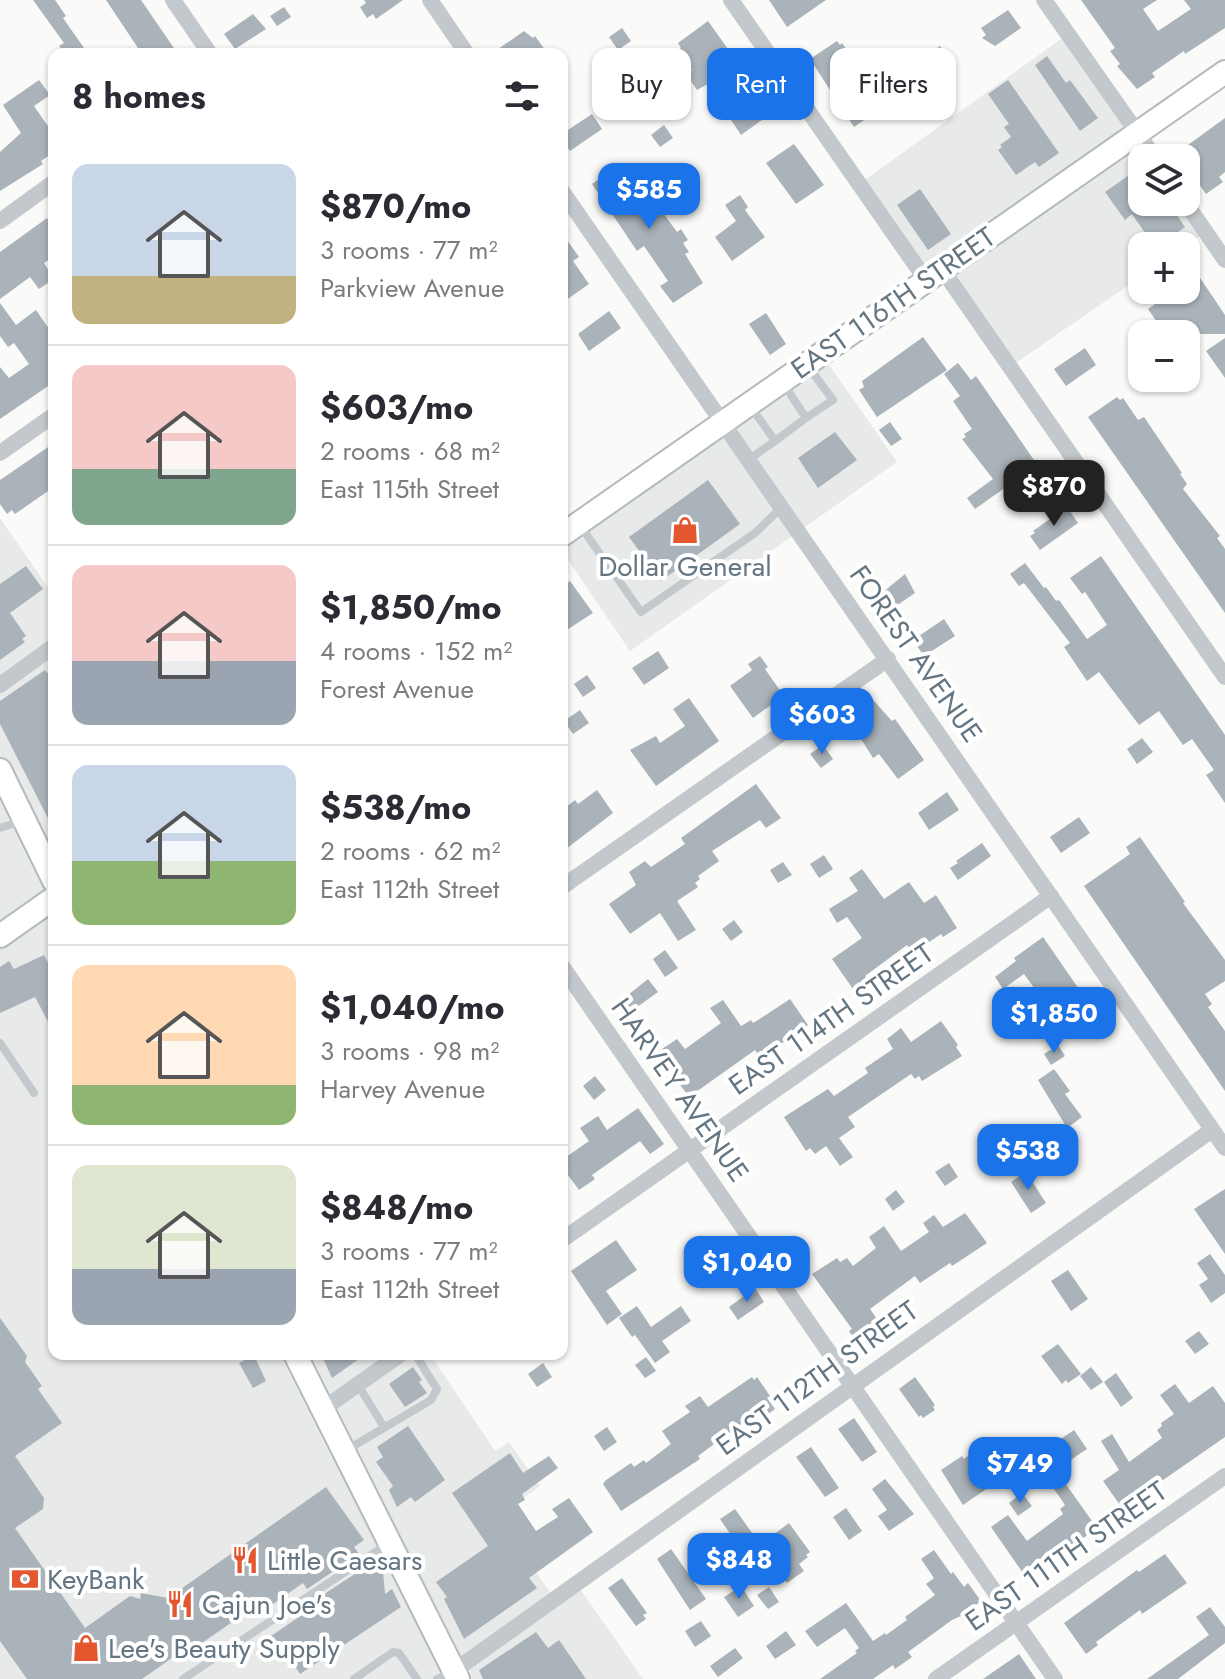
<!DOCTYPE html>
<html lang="en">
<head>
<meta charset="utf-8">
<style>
  :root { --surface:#fff; --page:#f7f7f7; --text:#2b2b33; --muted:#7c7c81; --line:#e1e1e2; --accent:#1a73e8 }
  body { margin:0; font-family:Jost,sans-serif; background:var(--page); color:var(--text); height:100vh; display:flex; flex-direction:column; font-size:30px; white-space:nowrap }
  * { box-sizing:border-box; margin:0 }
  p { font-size:26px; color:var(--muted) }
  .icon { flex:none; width:44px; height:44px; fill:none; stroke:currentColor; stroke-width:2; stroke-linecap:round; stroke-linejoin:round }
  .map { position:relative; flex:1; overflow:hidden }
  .details { position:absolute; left:48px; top:48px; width:520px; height:1312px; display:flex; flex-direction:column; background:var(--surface); border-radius:16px; box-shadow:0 2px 6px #0004 }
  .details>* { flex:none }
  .guide { position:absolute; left:592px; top:48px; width:512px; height:72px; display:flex; gap:16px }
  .controls { position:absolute; left:1128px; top:144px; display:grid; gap:16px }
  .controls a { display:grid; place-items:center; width:72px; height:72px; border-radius:16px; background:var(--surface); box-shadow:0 2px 6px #0004; font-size:40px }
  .price { position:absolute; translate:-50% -68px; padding:0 18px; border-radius:16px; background:var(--accent); color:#fff; font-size:26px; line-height:52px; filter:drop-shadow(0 2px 4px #0008) }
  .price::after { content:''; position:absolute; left:50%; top:48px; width:24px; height:18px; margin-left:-12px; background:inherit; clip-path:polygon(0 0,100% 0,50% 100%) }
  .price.selected { background:#222; color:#fff }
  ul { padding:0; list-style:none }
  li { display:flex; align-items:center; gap:24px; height:200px; padding:0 24px }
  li+li { border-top:2px solid var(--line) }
  li span { display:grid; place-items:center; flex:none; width:224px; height:160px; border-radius:16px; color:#555 }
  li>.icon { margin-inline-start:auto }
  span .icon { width:96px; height:96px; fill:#fffc; stroke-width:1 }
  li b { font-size:34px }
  h2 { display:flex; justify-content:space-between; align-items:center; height:96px; padding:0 24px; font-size:34px }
  .tag { padding:0 28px; border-radius:16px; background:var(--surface); box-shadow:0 2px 6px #0004; font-size:28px; line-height:72px }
  .tag.selected { background:var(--accent); color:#fff }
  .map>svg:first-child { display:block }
  .built { fill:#e8e9e9 }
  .building { fill:#aab3b9 }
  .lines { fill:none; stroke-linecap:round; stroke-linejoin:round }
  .secondary-casing { stroke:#b3babf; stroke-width:26 }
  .lane { stroke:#c3c8cc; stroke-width:8 }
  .street { stroke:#c3c8cc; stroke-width:16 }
  .secondary { stroke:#fff; stroke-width:22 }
  .labels { text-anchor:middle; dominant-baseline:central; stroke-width:8; stroke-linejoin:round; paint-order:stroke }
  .street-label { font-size:28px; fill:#657683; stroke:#fff }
  .poi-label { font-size:28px; fill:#657683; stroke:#fff; text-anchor:start }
</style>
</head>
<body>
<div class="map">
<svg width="1225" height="1679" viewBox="0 0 1225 1679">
  <rect width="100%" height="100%" fill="#fafaf8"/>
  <path class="built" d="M1068 34 1155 158H1142V202H1185L1206 232 1186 246H1142V276L1010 367 942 269 926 280 859 184Z
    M821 353 897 462 630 651 562 551V535Z
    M0 518 54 596V1354H430L495 1451 509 1442 540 1486 497 1517 555 1599 576 1583 643 1679H0Z"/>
  <path class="building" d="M33 0H55L66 16 63 18 84 48 75 54H65L59 46 64 43Z
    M106 0H141L178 54H142Z
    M364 0H403L376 19 373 14 367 18 360 7 366 3Z
    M769 0H826L787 27Z
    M1081 0H1157L1143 9 1158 31 1191 9 1184 0H1225V28L1185 54 1184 51 1152 73 1155 77 1137 89 1117 66 1120 64 1110 51 1115 48Z
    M284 7 291 17 277 26 270 16Z
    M1008 10 1021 28 995 46 982 38 986 35 981 28Z
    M253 14 266 29 235 49 224 34Z
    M708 21 773 112 741 135 729 117 735 113 713 81 697 90 686 74 692 70 678 50 681 48 678 43Z
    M622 28 631 41 618 50 609 37Z
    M524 31 533 38 535 36 548 54H491Z
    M837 41 840 45 842 43 861 70 863 69 888 99 883 102 886 105 854 127 810 59Z
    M940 46 952 61 940 70 928 55Z
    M1047 56 1066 83 1070 80 1098 118 1080 131 1035 65Z
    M921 70 929 82 918 91 909 80Z
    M633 78 643 90 629 100 620 88Z
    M39 80 50 95 34 106 54 135V152L41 161 43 164 0 191V152L21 133 3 105Z
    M1008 80 1059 153 1039 167 1035 162 1016 175 998 150 1002 147 1000 145 1011 137 1004 127 1009 124 988 94Z
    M592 114 602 129 570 151 562 140V134Z
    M1225 118V172L1219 177 1223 182 1206 194 1186 166V158H1180L1177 153Z
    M664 125 673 138 660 147 651 135Z
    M794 144 824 185 796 204 766 163Z
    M618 166 622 170 625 167 643 193 647 191 677 232 681 229 688 240 683 243 689 252 685 254 703 283 673 303 660 286 668 281 644 246 637 251 592 184Z
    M1142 166V202H1168L1185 227 1158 246H1154L1132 214 1125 220 1105 192Z
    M920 189 951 234 928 250 897 205Z
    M740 195 748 207 745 210 765 237 732 261 715 237 736 221 725 205Z
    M47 218 54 228V256L44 263 54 279 39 289 30 277 0 299V252Z
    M562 233 579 257 573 261 589 284 562 303Z
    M1186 257 1225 315V334H1165L1148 309 1168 295 1165 290H1186Z
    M0 303 16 325 36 310 54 336V382L0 419V367L9 378 29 364 14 343 8 347 0 336Z
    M609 311 621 328 589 351 578 334Z
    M766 313 786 344 770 355 749 324Z
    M923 337 947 370 877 417 859 390 864 387 862 381Z
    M1225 338V378L1206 351Z
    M1085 348 1096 365 1066 386 1054 369Z
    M958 363 971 380 976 376 1045 476 1014 498 1006 487 975 509 967 498 993 479 962 439 966 437 964 434 972 429 953 401 960 396 944 374Z
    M1117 397 1120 400 1123 398 1138 420 1144 417 1182 473 1180 474 1187 484 1183 489 1220 536 1217 538 1225 549V613L1088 417Z
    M890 422 902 439 891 446 879 430Z
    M835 432 857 460 818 488 798 458Z
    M54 443V487L15 514 12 510 7 514 0 504V480Z
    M708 480 740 524 661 581 629 537Z
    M1067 507 1078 523 1040 550 1030 536 1035 533 1033 531Z
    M1101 556 1225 735V803L1206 775 1214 770 1192 739 1183 745 1159 711 1139 725 1099 672 1087 681 1064 647 1070 643 1024 583 1019 586 1010 574 1025 563 1044 588 1046 587 1056 601 1059 600 1087 639 1107 625 1085 592 1082 594 1070 578Z
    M26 566 43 589 10 613 26 636 22 639 25 642 0 660V584Z
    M905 574 915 593 896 606 895 604 891 606 882 593Z
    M570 581 593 613 562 633V587Z
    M944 619 955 636 924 656 913 640Z
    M658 651 669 668 644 685 632 668Z
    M760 656 768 667 765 669 788 702 775 711 771 705 753 718 730 686 752 670 748 664Z
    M54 668V830L0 724V701L45 670 47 673Z
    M587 675 596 688 583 697 574 684Z
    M689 698 719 741 656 786 630 750 656 736 660 743 685 726 673 709Z
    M873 700 892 721 895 719 924 760 898 779 879 754 873 758 848 718Z
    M580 710 589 723 573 734 564 721Z
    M1142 738 1153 752 1137 764 1127 749Z
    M823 745 833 759 821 768 810 754Z
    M756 784 781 818 766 828 760 820 712 851 719 861 698 876 700 879 695 883 698 887 677 901 696 930 678 941 660 913 630 934 609 904 636 885 629 872 645 861 651 867 685 844 681 838Z
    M597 790 613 813 562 852V810L575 800 578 804Z
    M947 792 959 810 929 830 918 813Z
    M1079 817 1090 833 1061 853 1050 837Z
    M1140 837 1185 902 1183 903 1225 960V981L1205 994 1212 1004 1208 1007 1225 1031V1091L1084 886 1130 854 1126 847Z
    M982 843 991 856 958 880 950 868 958 863 956 861Z
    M824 855 833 869 819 878 810 864Z
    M783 862 792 875 778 883 770 870Z
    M862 869 884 899 909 882 924 903 936 895 957 928 943 937 941 934 913 953 907 945 865 976 867 979 853 989 832 959 862 938 847 917 837 923 829 909 858 891 849 878Z
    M734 920 743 932 731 941 722 929Z
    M1043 937 1101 1021 1075 1039 1064 1024 1067 1022 1048 996 1043 1000 1024 974 1003 989 995 977 1016 961 1014 958Z
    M665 950 678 968 665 977 653 959Z
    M44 955 50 967 54 966V1033L35 997 0 1013V967L9 961 14 969Z
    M648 979 658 992 626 1015 618 1003Z
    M790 999 808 1025 760 1058 755 1050 689 1097 670 1071 675 1067 662 1049 677 1039 685 1049 721 1023 710 1008 723 1000 741 1026 751 1020 753 1023 758 1020Z
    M941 1021 958 1045 956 1047 962 1056 922 1081 919 1076 915 1079 911 1074 848 1117 855 1127 839 1138 853 1157 840 1166 826 1146 815 1154 810 1148 806 1151 784 1117 828 1089 834 1096 868 1073 865 1068 893 1049 887 1039 901 1028 911 1042Z
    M1058 1045 1065 1056 1051 1065 1044 1054Z
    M1054 1069 1070 1091 1065 1094 1082 1117 1067 1128 1038 1080Z
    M595 1076 606 1090 594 1100 583 1086Z
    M638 1108 664 1144 650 1154 640 1141 592 1175 595 1179 579 1190 562 1167V1160L589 1141 580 1128 598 1116 607 1130Z
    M998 1137 1009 1153 997 1162 986 1146Z
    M949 1163 958 1177 945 1186 935 1172Z
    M1026 1172 1046 1203 1031 1213 1011 1182Z
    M1225 1189V1254L1194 1209Z
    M896 1190 905 1202 893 1211 885 1199Z
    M965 1213 987 1243 952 1266 950 1263 920 1283 915 1276 870 1309 884 1329 859 1346 849 1331 852 1329 812 1274 837 1258 840 1262 847 1258 853 1266 876 1248 869 1237 884 1226 901 1251 929 1232 923 1223 934 1215 943 1227Z
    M616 1240 637 1270 606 1291 622 1314 607 1325 571 1271Z
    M1210 1254 1225 1275V1293L1211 1303 1199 1285 1208 1279 1197 1263Z
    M1068 1270 1088 1299 1071 1311 1051 1281Z
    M755 1288 764 1302 738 1320 729 1307Z
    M637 1306 651 1327 681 1306 691 1321 662 1341 670 1352 655 1363 635 1335 632 1337 619 1318Z
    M0 1318 27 1356 25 1362 42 1386 38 1389 62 1423 15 1456 44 1498 43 1509 15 1528 85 1628 130 1596 140 1599 141 1593 168 1598 326 1487 364 1540 354 1547 359 1554 307 1589 303 1583 256 1616 251 1609 189 1652 186 1648 142 1679H27L0 1641Z
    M1199 1331 1209 1344 1195 1354 1185 1341Z
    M1058 1344 1081 1374 1068 1383 1066 1380 1062 1384 1041 1356Z
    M321 1354H366L332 1378Z
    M254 1355 266 1381 253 1388 239 1363Z
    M646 1357 656 1371 645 1378 635 1365Z
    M543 1363 552 1377 537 1387 528 1374Z
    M413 1367 422 1380 419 1382 427 1393 405 1407 389 1384Z
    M1091 1367 1103 1382 1091 1390 1080 1376Z
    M1116 1373 1133 1398 1121 1407 1104 1382Z
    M752 1377 754 1380 757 1377 770 1396 767 1398 775 1409 764 1417 759 1411 698 1456 700 1459 621 1511 603 1484 606 1480 631 1463 634 1467 644 1460 646 1463 671 1444 662 1431 690 1412 685 1406 700 1396 708 1407Z
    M915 1377 935 1405 933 1407 935 1410 923 1418 921 1415 919 1417 899 1389Z
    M1175 1384 1189 1403 1213 1386 1225 1403V1437L1153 1487 1150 1483 1120 1505 1103 1481 1119 1470 1101 1441 1112 1434 1129 1462 1162 1438 1157 1430 1162 1426 1161 1423 1174 1414 1160 1395Z
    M854 1418 877 1452 862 1462 838 1429Z
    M408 1426 445 1480 415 1502 411 1497 397 1507 389 1490 393 1486 376 1462 383 1457 377 1447Z
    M607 1427 617 1442 604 1451 594 1436Z
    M1074 1430 1087 1449 1069 1461 1056 1442Z
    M811 1447 839 1488 825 1497 796 1457Z
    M510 1453 523 1473 549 1456 558 1468 522 1494 525 1500 518 1504 536 1531 558 1517 552 1509 569 1498 593 1532 529 1578 537 1588 464 1639 444 1599 447 1597 436 1582 488 1546 452 1493Z
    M969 1455 992 1485 963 1505 941 1470 962 1456 964 1459Z
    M1059 1467 1069 1481 1065 1483 1097 1528 1027 1579 991 1527 1008 1515 1027 1541 1063 1514 1060 1509 1065 1505 1045 1476Z
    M885 1479 914 1514 889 1531 878 1516 887 1510 872 1489Z
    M1022 1493 1032 1506 1018 1516 1009 1503Z
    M846 1508 862 1531 849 1540 833 1517Z
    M735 1509 752 1533 737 1544 720 1519Z
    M789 1523 810 1552 806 1555 808 1557 799 1564 804 1571 787 1583 761 1544Z
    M671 1549 706 1599 690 1610 657 1559Z
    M934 1550 951 1574 953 1572 964 1587 968 1583 981 1601 973 1607 977 1611 963 1620 961 1616 952 1620 908 1652 912 1657 895 1669 893 1665 873 1679H820L857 1653 855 1651 859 1648 845 1628 817 1647 805 1631 846 1603 873 1641 885 1633 886 1635 907 1620 905 1617 935 1595 926 1584 934 1578 921 1559Z
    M1165 1554 1187 1583 1142 1614 1140 1610 1096 1642 1098 1645 1086 1654 1064 1623 1137 1570 1139 1572Z
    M367 1566 378 1567 383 1571 385 1594 392 1589 401 1607 300 1674 284 1650 269 1660 258 1645 318 1604 315 1600Z
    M622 1578 647 1613 643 1615 646 1619 636 1626 608 1588Z
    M741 1586 754 1606 738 1617 724 1597Z
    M769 1587 779 1602 768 1609 757 1595Z
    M1210 1607 1225 1627V1643L1178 1679H1147L1209 1635 1196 1617Z
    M701 1621 711 1636 695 1647 685 1631Z
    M786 1631 796 1645 775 1659 766 1646Z
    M536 1632 548 1648 559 1640 586 1679H483L479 1670Z
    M735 1648 743 1658 718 1677 710 1666Z
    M1019 1654 1036 1679H983Z"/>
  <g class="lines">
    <g class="secondary-casing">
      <path id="secondary" d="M562 535 1225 72
        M0 770 54 881
        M0 936 54 898
        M295 1354 458 1679"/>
    </g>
    <path class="lane" d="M749 404 775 441 806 418 783 383
      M806 418 833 400 807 365
      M748 460 775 441
      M579 524 641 612 755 533 781 508
      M0 828 22 821
      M0 1043 34 1093
      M358 1385 384 1427
      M345 1451 431 1400 437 1389 415 1354
      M183 1679 389 1543
      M354 1679 393 1652 399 1653 417 1679
      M437 1679 454 1672"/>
    <path class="street" d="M173 0 210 54
      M430 0 467 54
      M731 0 926 280
      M1044 0 1155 158
      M562 191 1225 1148
      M1185 202 1225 260
      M0 221 54 182
      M942 269 1225 677
      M0 453 54 415
      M0 685 54 646
      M562 887 888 659
      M562 966 1055 1679
      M562 1240 1051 896
      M323 1409 401 1354
      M454 1671 1212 1130
      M936 1679 1225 1476"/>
    <use href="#secondary" class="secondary"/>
  </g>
  <defs>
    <g id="shop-bare" transform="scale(2.16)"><path d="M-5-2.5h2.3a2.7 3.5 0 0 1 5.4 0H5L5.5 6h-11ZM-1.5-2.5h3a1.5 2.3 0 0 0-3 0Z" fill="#e4572e" stroke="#fff" stroke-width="2.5" paint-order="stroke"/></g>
    <g id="restaurant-bare" transform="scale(2.16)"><path d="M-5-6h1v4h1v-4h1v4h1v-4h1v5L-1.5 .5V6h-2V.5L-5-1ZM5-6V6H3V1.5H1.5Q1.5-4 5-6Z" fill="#e4572e" stroke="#fff" stroke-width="2.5" paint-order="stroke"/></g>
    <g id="bank-bare" transform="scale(2.16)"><path d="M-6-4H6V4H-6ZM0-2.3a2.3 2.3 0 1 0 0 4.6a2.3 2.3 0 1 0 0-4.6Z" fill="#e4572e" stroke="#fff" stroke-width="2.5" paint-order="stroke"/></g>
  </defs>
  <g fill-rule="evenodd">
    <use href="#shop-bare" x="685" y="530"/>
    <use href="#restaurant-bare" x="245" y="1560"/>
    <use href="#bank-bare" x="25" y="1579"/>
    <use href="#restaurant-bare" x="180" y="1604"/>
    <use href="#shop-bare" x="86" y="1648"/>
  </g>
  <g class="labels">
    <g class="street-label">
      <text transform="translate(893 303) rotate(-35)">EAST 116TH STREET</text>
      <text transform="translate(916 654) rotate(55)">FOREST AVENUE</text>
      <text transform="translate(831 1019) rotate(-35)">EAST 114TH STREET</text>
      <text transform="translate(680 1090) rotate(55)">HARVEY AVENUE</text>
      <text transform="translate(817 1378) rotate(-36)">EAST 112TH STREET</text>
      <text transform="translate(1066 1556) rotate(-35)">EAST 111TH STREET</text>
    </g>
    <g class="poi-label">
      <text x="685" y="566" text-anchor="middle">Dollar General</text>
      <text x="267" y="1560">Little Caesars</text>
      <text x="47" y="1579">KeyBank</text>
      <text x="202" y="1604">Cajun Joe's</text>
      <text x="108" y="1648">Lee's Beauty Supply</text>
    </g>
  </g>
</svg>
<div class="controls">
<a><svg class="icon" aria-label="layers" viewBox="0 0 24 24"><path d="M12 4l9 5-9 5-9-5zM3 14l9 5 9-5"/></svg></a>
<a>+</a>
<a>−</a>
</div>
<b class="price" style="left:649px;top:231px">$585</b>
<b class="price selected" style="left:1054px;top:528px">$870</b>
<b class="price" style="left:822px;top:756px">$603</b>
<b class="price" style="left:1054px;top:1055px">$1,850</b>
<b class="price" style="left:1028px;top:1192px">$538</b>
<b class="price" style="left:747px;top:1304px">$1,040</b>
<b class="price" style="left:1020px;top:1505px">$749</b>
<b class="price" style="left:739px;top:1601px">$848</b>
<div class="guide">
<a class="tag">Buy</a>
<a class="tag selected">Rent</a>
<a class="tag">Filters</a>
</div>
<section class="details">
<h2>8 homes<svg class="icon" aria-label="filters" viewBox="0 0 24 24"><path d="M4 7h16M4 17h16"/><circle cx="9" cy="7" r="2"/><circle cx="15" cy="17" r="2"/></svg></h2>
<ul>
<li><span style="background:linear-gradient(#c9d6e8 70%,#c2b280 0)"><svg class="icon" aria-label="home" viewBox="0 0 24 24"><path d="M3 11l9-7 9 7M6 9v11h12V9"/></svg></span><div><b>$870/mo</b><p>3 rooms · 77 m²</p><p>Parkview Avenue</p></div></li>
<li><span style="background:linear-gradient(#f6c9c9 65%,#7fa58c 0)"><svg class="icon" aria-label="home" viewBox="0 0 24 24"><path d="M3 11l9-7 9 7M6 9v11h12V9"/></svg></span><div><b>$603/mo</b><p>2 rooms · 68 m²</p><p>East 115th Street</p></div></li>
<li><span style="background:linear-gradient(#f6c9c9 60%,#9aa5b1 0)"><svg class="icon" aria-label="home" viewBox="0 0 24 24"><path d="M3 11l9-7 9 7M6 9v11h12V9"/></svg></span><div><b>$1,850/mo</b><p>4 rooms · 152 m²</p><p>Forest Avenue</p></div></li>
<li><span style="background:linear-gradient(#c9d6e8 60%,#8fb573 0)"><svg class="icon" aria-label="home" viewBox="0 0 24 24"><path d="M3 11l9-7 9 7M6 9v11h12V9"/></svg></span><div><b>$538/mo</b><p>2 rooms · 62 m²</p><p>East 112th Street</p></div></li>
<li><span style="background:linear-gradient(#ffd9b3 75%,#8fb573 0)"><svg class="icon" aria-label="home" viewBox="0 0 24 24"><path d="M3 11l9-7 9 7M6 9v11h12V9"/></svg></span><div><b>$1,040/mo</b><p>3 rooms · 98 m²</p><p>Harvey Avenue</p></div></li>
<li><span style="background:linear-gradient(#dfe7d0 65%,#9aa5b1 0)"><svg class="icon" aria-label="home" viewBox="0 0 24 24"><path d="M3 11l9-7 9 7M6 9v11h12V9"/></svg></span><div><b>$848/mo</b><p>3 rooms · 77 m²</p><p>East 112th Street</p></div></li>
</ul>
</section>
</div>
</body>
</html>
